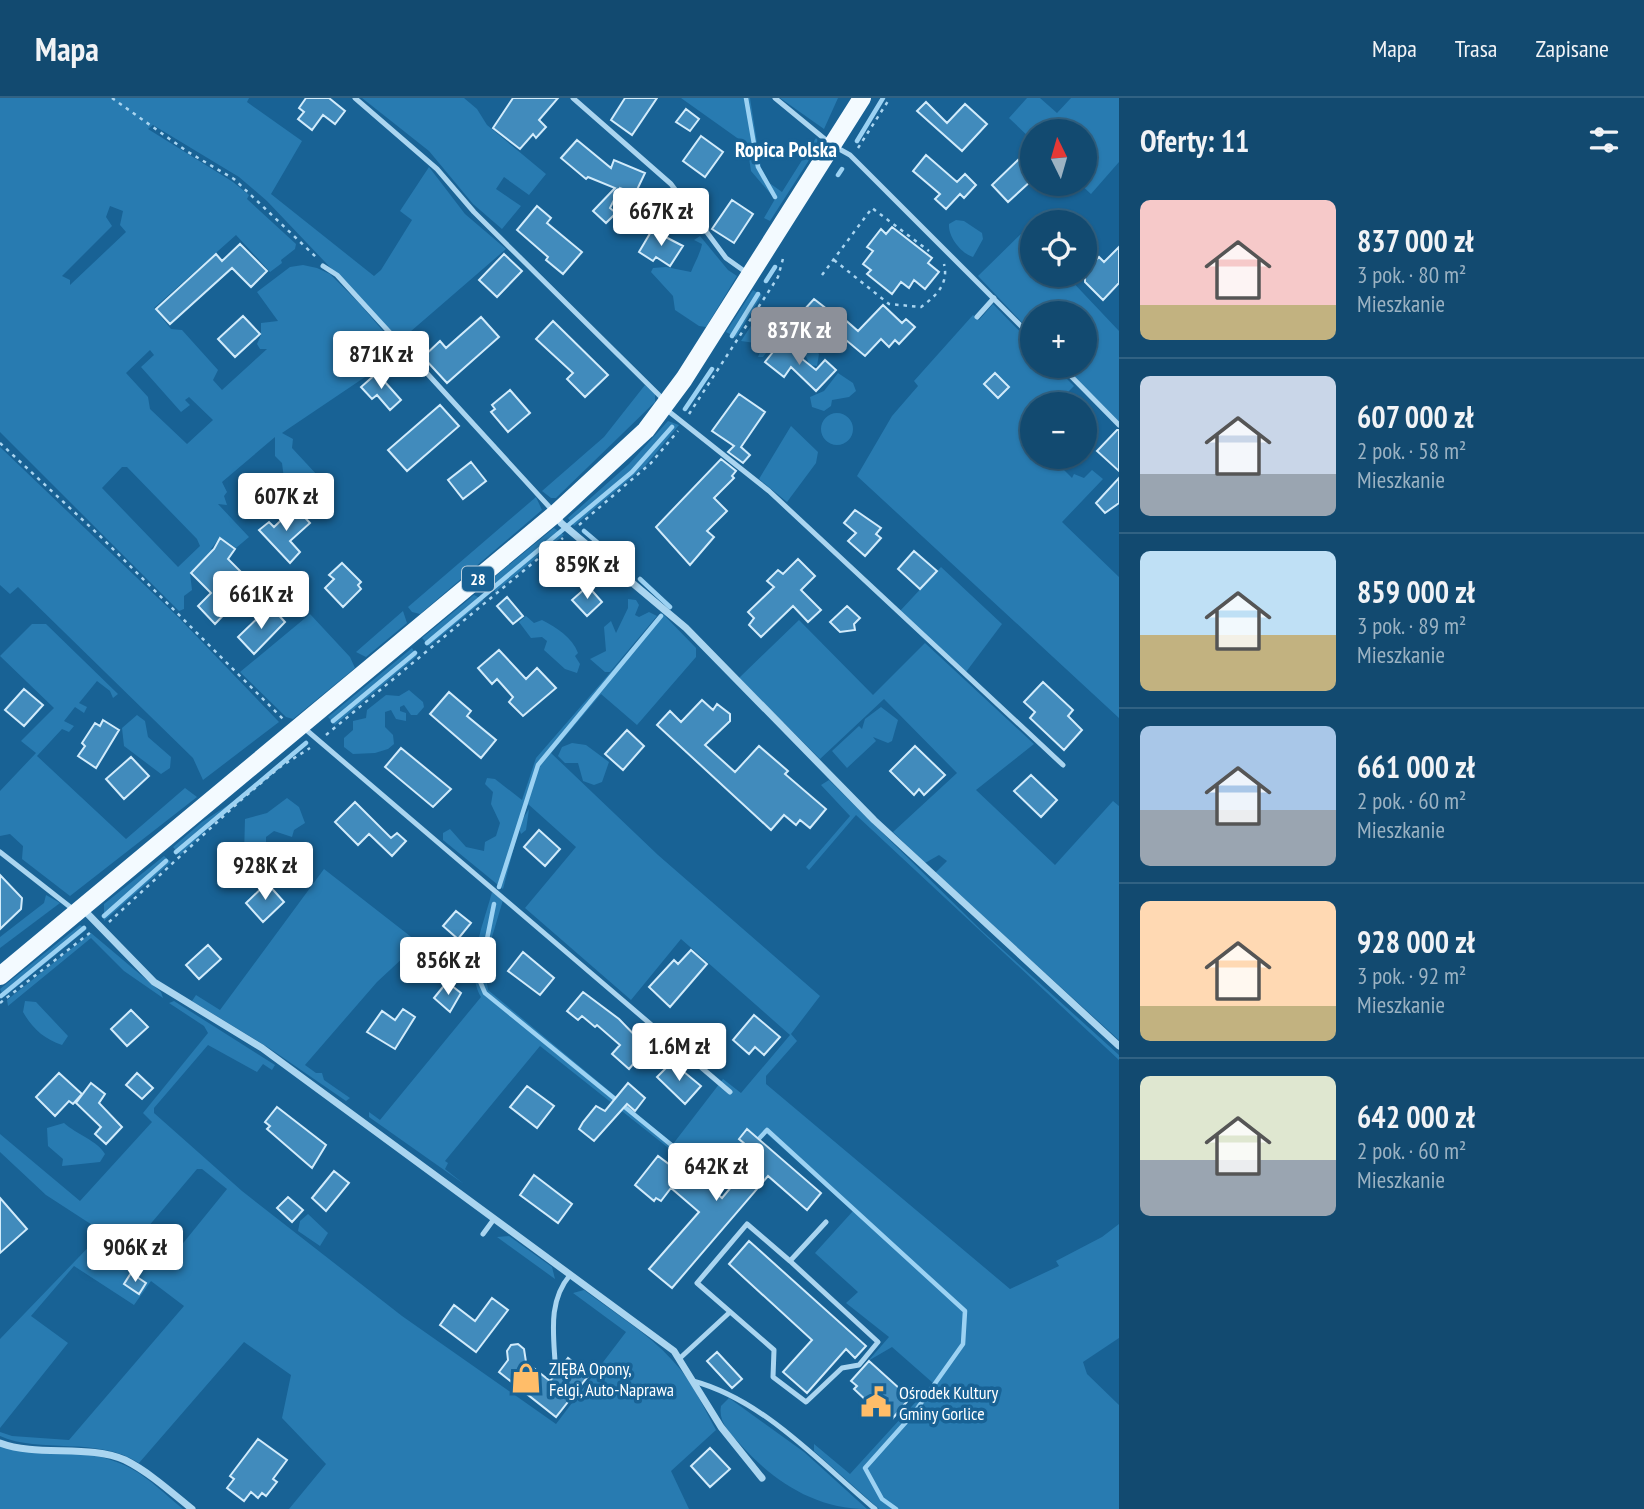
<!DOCTYPE html>
<html lang="pl">
<head>
<meta charset="utf-8">
<style>
  :root { --surface:#124a70; --page:#1b5175; --text:#f1f3f6; --muted:#9cb3c3; --line:#316283; --accent:#8c9099 }
  body { margin:0; font-family:"PT Sans Narrow",sans-serif; background:var(--page); color:var(--text); height:100vh; display:flex; flex-direction:column; font-size:26px; white-space:nowrap }
  * { box-sizing:border-box; margin:0 }
  p { font-size:23px; color:var(--muted) }
  .icon { flex:none; width:38px; height:38px; fill:none; stroke:currentColor; stroke-width:2; stroke-linecap:round; stroke-linejoin:round }
  .map { position:relative; flex:1; overflow:hidden }
  .sheet { display:flex; flex-direction:column; background:var(--surface); width:525px }
  .sheet>* { flex:none }
  .needle { width:46px; rotate:355deg }
  .fabs { position:absolute; left:1020px; top:21px; display:grid; gap:14px }
  .fabs a { display:grid; place-items:center; width:77px; height:77px; border-radius:50%; background:var(--surface); box-shadow:0 2px 5px #0004,0 0 0 2px var(--line); font-size:35px }
  .price { position:absolute; translate:-50% -60px; padding:0 16px; border-radius:7px; background:#fff; color:#222; font-size:23px; line-height:46px; filter:drop-shadow(0 2px 4px #0008) }
  .price::after { content:''; position:absolute; left:50%; top:42px; width:21px; height:16px; margin-left:-10px; background:inherit; clip-path:polygon(0 0,100% 0,50% 100%) }
  .price.current { background:var(--accent); color:#fff }
  ul { padding:0; list-style:none }
  li { display:flex; align-items:center; gap:21px; height:175px; padding:0 21px }
  li+li { border-top:2px solid var(--line) }
  li span { display:grid; place-items:center; flex:none; width:196px; height:140px; border-radius:10px; color:#555 }
  li>.icon { margin-inline-start:auto }
  span .icon { width:84px; height:84px; fill:#fffc; stroke-width:1 }
  li b { font-size:30px }
  h2 { display:flex; justify-content:space-between; align-items:center; height:84px; padding:0 21px; font-size:30px }
  header { display:flex; align-items:center; gap:42px; box-sizing:border-box; height:98px; padding:0 35px; background:var(--surface); border-bottom:2px solid var(--line) }
  header strong { font-size:33px }
  nav { display:flex; gap:38px; margin-inline-start:auto; font-size:24px }
  main { display:flex; flex:1; min-height:0 }
  .map>svg:first-child { display:block }
  .green { fill:#287bb1; fill-rule:evenodd }
  .lines { fill:none; stroke-linecap:round; stroke-linejoin:round }
  .stream { stroke:#9cd2f3; stroke-width:4.5 }
  .building { fill:#418bbc; stroke:#d1ebfb; stroke-width:2 }
  .path { stroke:#aad5f0; stroke-width:2.5; stroke-dasharray:3.5 5; stroke-linecap:butt }
  .service { stroke:#aad5f0; stroke-width:5 }
  .minor { stroke:#aad5f0; stroke-width:7 }
  .primary { stroke:#f3faff; stroke-width:18 }
  .labels { text-anchor:middle; dominant-baseline:central; stroke-width:7; stroke-linejoin:round; paint-order:stroke }
  .shield { fill:#186295; stroke:#bad0df; stroke-width:2 }
  .shield-label { font-size:16px; font-weight:bold; fill:#fff }
  .poi-label { font-size:18px; fill:#fff; stroke:#186295; text-anchor:start }
  .quarter-label { font-size:21px; font-weight:bold; fill:#fff; stroke:#186295 }
</style>
</head>
<body>
<header>
<strong>Mapa</strong>
<nav><a>Mapa</a><a>Trasa</a><a>Zapisane</a></nav>
</header>
<main>
<div class="map">
<svg width="1119" height="1411" viewBox="0 0 1119 1411">
  <rect width="100%" height="100%" fill="#186295"/>
  <path class="green" d="M0 0H249L247 4 302 43 271 96 374 178 381 172 412 122 400 113 429 69 465 116 506 151 410 234 414 243 412 246H403L267 103 239 79 153 27 148 31 233 84 249 97 247 101 296 146 295 151 281 162 282 165 270 174 236 137 154 210 171 231 182 232 218 272 213 282 222 292 267 251H260L257 246 261 237V225L278 223 257 194 290 169 303 167 317 170 330 176 359 205 407 261 401 276 386 281 377 271 282 335 293 341 292 350 318 378 317 385 302 398 296 394V388L284 381 282 365 275 358V339L222 384 227 394 224 398 227 407 218 406 249 439 236 450 220 439 211 451 221 458 215 465 206 459 190 475 192 492 184 498V511L179 513 0 334ZM110 108 123 113 120 127 126 134 70 187V182L62 178 112 128 106 119ZM150 252 154 257 141 269 181 314 190 307 185 302 189 299 213 322 187 346 150 311 148 299 126 275ZM122 369H127L197 441 200 448 178 469 102 390Z
    M362 0H464L477 11 487 27 546 76 529 97 504 79 496 91 521 108 502 131 473 106 429 53Z
    M681 0H750L761 70 768 84 782 94 816 40 820 45 770 123 764 120 775 101 751 73 747 47Z
    M780 0H838L824 31Z
    M1027 0H1040L1057 15 1071 0H1119V64L1091 96 1080 86H1085V33H1032V42L1009 20Z
    M956 122 964 123 982 135 983 141 973 159C961 155 948 139 949 126Z
    M1024 133 1032 142V177H1066L1119 233V326L1064 268H1085V215H1032V235L978 178Z
    M700 138 728 172 737 178 706 229 699 228 675 212 673 198 651 174 653 170 666 169 691 174C695 164 700 156 702 146L694 142Z
    M753 192 762 197 736 239 726 234Z
    M993 206 1032 246V268H1054L1074 288 1056 306H1032V330L1028 335 1032 340V359H1051L1072 380 1074 376 1084 380 1092 372 1103 381 1062 424 1119 479V620L857 378 892 318 918 288 914 283 973 217 979 222Z
    M773 210 784 229 791 226 819 256 817 268 809 267C807 252 791 246 779 238L763 259H758L767 236 755 245 741 243 760 214 768 215Z
    M838 275 853 285 856 293 849 299 832 302 831 308 824 313 812 309 810 299 824 293Z
    M645 287 655 296V304L556 400H551L542 393 604 339Z
    M821 331a16 16 0 1 1 32 0a16 16 0 1 1-32 0Z
    M668 323 679 327 646 367 574 428 568 420 629 366Z
    M791 328 818 354 816 365 787 404 759 381Z
    M0 349 179 520 279 624 203 682 193 660 18 489 10 496 0 487Z
    M536 399 542 412 420 516 412 514 408 509Z
    M554 430 564 437 495 494 493 480Z
    M941 469 1002 526 966 574 900 513Z
    M474 497 484 502 429 548 422 540Z
    M628 501 636 502 639 507 635 517 639 519 649 514 657 518 610 574H605L590 561 606 553 604 529 611 523 616 535 628 510Z
    M403 513 407 525 366 559 356 554Z
    M662 515 696 550V559L637 627 601 596 551 655 658 757 820 898 791 936 797 943 766 978V986L1010 1191 1059 1168 1056 1163 1102 1139 1119 1126V1240L1083 1264 1087 1276 1119 1307V1411H879L814 1353V1346L850 1376 933 1285 892 1249 868 1263 889 1239 846 1205 858 1194 815 1155 853 1113 766 1035 728 1078 726 1087 715 1103H702L715 1087 540 948 445 1063 448 1065 445 1071 464 1086 369 1019V1014L380 1022 481 899C464 871 484 825 492 794L503 802 484 866 488 892 673 1046 723 981 741 995 790 937 681 841 631 902 525 810 576 749 528 706 522 722 529 711 526 732 521 736 519 730 503 791 443 742V735L450 731 466 749 484 753 485 744 496 738 500 725 491 706 493 694 485 686 487 680 495 681 522 702 536 660Z
    M310 516 350 559 355 570 293 621 286 619 240 574Z
    M526 518 534 525 542 522C557 530 572 539 578 555L575 558 580 566 577 575 565 571 544 552 547 543 542 539 531 540 519 524Z
    M799 522 873 597 925 545 1034 646 976 692 1055 767 1113 703 1119 708V942L935 775 947 763 939 757 925 765 893 734 957 675 884 601 820 661 739 580Z
    M32 526H46L118 596 113 600 110 593 97 583 79 605 87 609 84 615 75 609 64 623 74 628 69 634 62 631 37 658 126 741 185 690 197 699 70 798 22 761 23 748 10 736 0 738V693L36 655 21 643 54 610 0 558Z
    M412 550 417 558 335 627 328 619Z
    M409 592 423 604 424 609 417 617H411L404 607 400 609V613L406 615V623L396 621 391 612 385 614V629L393 637 394 646 388 651 375 655 353 656 344 649V640L353 632V623L366 620 367 612 386 597 399 598Z
    M881 609 898 622 892 643 888 645 873 639 876 643 847 670 832 653 859 628 862 631 865 621Z
    M137 617 145 623 148 639 171 659 170 670 161 676 124 648 122 630Z
    M572 645 586 647 609 664 602 684 594 687 583 683 578 665H565L558 658 562 649Z
    M829 682 982 833 1119 957V962L856 717 809 772 806 769 850 718 821 687Z
    M242 698 180 757 173 749 202 724Z
    M287 700 299 709 305 725 294 732 292 739 274 733 266 739V756L261 764 244 757 245 721 267 715Z
    M164 758 171 764 104 823V806Z
    M324 771 419 845 377 884 305 967 316 975H322L324 982 350 1000 346 1003 269 950 192 903 196 897 220 912Z
    M46 797 60 805 0 850V839L44 805Z
    M80 827 87 831 4 899 0 891Z
    M91 835 161 894 163 900 124 873 91 840 8 908 7 902Z
    M25 903 36 904 68 938 62 947C44 941 32 930 23 914Z
    M174 903 275 967 272 972 263 966 257 974 208 947 154 1010V1015L242 1093 402 1218 556 1326 626 1234 573 1195 584 1192C614 1215 648 1235 673 1263 692 1283 703 1308 716 1332L671 1373 689 1411H289L326 1366 282 1320 291 1277 244 1244 139 1365C98 1338 39 1356 0 1338V1334L12 1338 69 1342 184 1208 151 1183 134 1207 74 1168 31 1218 68 1245 0 1330V1241L103 1134 46 1097 0 1054V1036L80 1103 152 1024 143 1015 208 935 204 928 169 905ZM197 1071H202L227 1091 167 1165 141 1148 142 1136Z
    M64 1025C76 1036 98 1043 105 1056L100 1064 62 1068 63 1061 48 1048 47 1030Z
    M308 1116 328 1135 320 1148 298 1133 300 1123Z
    M509 1138 552 1169 555 1181 497 1139Z
    M729 1300 804 1354 867 1411C815 1411 773 1383 740 1346 730 1335 718 1324 721 1308Z
    M0 1348C41 1352 95 1350 132 1371 150 1381 167 1398 183 1411H0Z"/>
  <g class="lines">
    <path class="stream" d="M746 0 758 69 775 99
      M857 43 883 0
      M838 77 842 71
      M766 183 775 169
      M732 238 758 196
      M685 311 712 271
      M584 433 625 468
      M640 481 670 509
      M427 545 632 374 672 329
      M333 623 415 555
      M176 754 306 645
      M499 789 538 667 661 518
      M494 806 479 881 485 895 718 1085 767 1032 965 1213 963 1246 914 1315 865 1370 882 1401 896 1411
      M104 818 166 763
      M1 898 84 830"/>
  </g>
  <path class="building" d="M306 0H329L345 13 335 26 323 17 312 32 298 21 304 14 299 10Z
    M513 0H558L539 22 546 29 536 40 533 36 520 51 493 30Z
    M625 0H657L632 37 611 22Z
    M926 4 947 25 965 6 987 26 962 53 917 13Z
    M686 11 699 21 690 33 676 24Z
    M701 38 723 54 705 79 683 63Z
    M577 42 611 70 614 62 645 75 635 96 620 90 610 110 616 115 606 125 593 113 615 90 588 79 586 81 561 60Z
    M926 57 957 84 965 76 976 87 964 100 960 96 946 111 935 101 940 96 913 73Z
    M1021 59 1032 71V82L1008 104 992 87Z
    M732 102 753 116 734 145 712 131Z
    M537 108 551 120 547 125 582 154 563 176 546 162 548 159 517 132Z
    M892 129 932 160 928 165 939 174 925 191 914 182 909 190 901 184 892 196 867 176 871 172 863 166 873 153 867 149 881 131 886 136Z
    M652 132 683 148 670 168 656 159 653 163 639 154Z
    M240 146 267 173 251 189 232 170 170 226 156 211 216 156 222 163Z
    M1119 149V185L1103 202 1085 184V173L1099 159 1104 164Z
    M504 156 522 173 497 199 479 182Z
    M814 201 832 215 834 212 858 233 883 207 902 225 906 221 915 229 899 246 895 242 889 249 881 241 865 258 828 227 825 230 804 212Z
    M243 218 260 236 235 259 218 241Z
    M481 219 499 239 447 285 423 259 440 243 446 250Z
    M553 223 608 277 585 299 567 281 573 275 536 241Z
    M781 244 816 272 825 262 836 272 816 293 791 269 784 279 765 264Z
    M377 275 401 302 390 312 377 297 372 301 361 289Z
    M995 275 1009 289 998 300 984 286Z
    M510 292 530 315 508 334 491 314 495 311 492 307Z
    M739 296 765 314 741 349 750 357 743 365 728 354 734 348 712 333Z
    M440 307 459 328 407 373 388 352Z
    M1117 332H1119V373L1097 353Z
    M721 361 736 373 732 378 734 380 714 400 727 413 707 433 714 439 690 467 656 429Z
    M471 364 486 383 463 401 448 382Z
    M1119 380V405L1105 415 1096 405Z
    M295 409 310 425 290 443 300 454 290 465 259 432 269 424 274 429Z
    M855 412 881 430 876 436 881 440 865 458 848 443 856 435 844 425Z
    M220 440 235 451 228 461 253 486 215 526 198 508 211 495 191 475 214 451Z
    M914 453 937 473 920 491 898 471Z
    M798 461 815 478 801 492 821 512 808 524 793 508 761 539 749 527 754 520 748 514 774 489 767 483 778 472 783 476Z
    M342 465 361 484 358 487 361 491 343 509 325 490 334 481 329 477Z
    M588 488 602 504 587 518 572 502Z
    M507 499 523 518 513 526 497 508Z
    M847 508 860 520 854 526 855 532 840 534 830 524Z
    M273 511 285 524 254 556 238 539 263 515 266 518Z
    M499 552 526 581 537 570 556 590 523 618 509 604 513 599 497 581 492 586 478 570Z
    M1043 584 1073 612 1068 618 1082 632 1064 652 1030 620 1035 614 1024 604Z
    M24 591 43 607 24 628 5 612Z
    M449 594 471 613 467 618 496 642 481 660 430 616Z
    M702 602 713 612 717 606 730 616V623L705 647 735 674 759 648 788 673 785 676 826 711 810 730 800 722 796 727 784 717 771 732 657 627 670 613 681 624Z
    M103 622 119 632 96 670 78 658 85 648 82 645 95 625 100 628Z
    M627 632 644 648 623 672 605 656Z
    M915 648 945 677 924 697 919 691 914 697 890 673Z
    M401 650 451 691 433 709 385 669Z
    M131 659 149 678 124 701 106 681Z
    M1031 677 1057 702 1041 719 1014 693Z
    M355 704 391 740 397 735 406 743 392 758 369 736 358 747 335 724Z
    M539 732 560 751 545 768 524 749Z
    M0 777 22 800 21 811 0 831Z
    M267 785 284 804 263 824 246 805Z
    M456 813 471 825 458 841 443 828Z
    M208 847 221 861 199 881 186 867Z
    M455 847 468 858 458 871 445 860Z
    M691 852 707 866 670 909 649 889 674 862 678 866Z
    M523 854 554 880 540 897 508 873Z
    M447 884 461 895 450 914 434 900Z
    M583 894 619 921 647 950 629 971 612 956 620 947 597 927 595 929 582 918 578 922 567 913Z
    M403 911 415 919 395 951 367 934 382 913 395 922Z
    M131 912 148 929 127 948 111 931Z
    M754 917 780 939 764 957 755 949 749 956 733 942Z
    M672 964 701 988 685 1006 657 979Z
    M59 975 82 996 73 1006 69 1003 55 1018 36 999Z
    M137 975 153 990 142 1001 126 987Z
    M91 985 105 996 99 1005 122 1029 106 1046 95 1036 101 1029 76 1005Z
    M628 985 645 1000 635 1013 627 1006 594 1043 579 1031 583 1024 596 1008 605 1013Z
    M527 988 554 1008 537 1030 510 1009Z
    M277 1009 326 1047 312 1070 267 1031 270 1028 265 1024Z
    M747 1031 821 1095 807 1112 768 1078 672 1190 649 1171 699 1114 671 1090 661 1103 656 1100 654 1103 635 1087 658 1058 682 1076 687 1070 722 1100 758 1057 739 1041Z
    M334 1073 349 1085 326 1113 312 1100Z
    M534 1077 572 1106 558 1125 520 1097Z
    M288 1099 303 1112 292 1124 277 1110Z
    M0 1100 27 1131 0 1155Z
    M749 1143 866 1248 855 1260 846 1251 807 1295 783 1274 812 1242 729 1166Z
    M131 1175 146 1185 139 1196 124 1186Z
    M492 1200 508 1212 476 1254 440 1227 454 1207 475 1223Z
    M518 1246 524 1251 526 1264 550 1283 568 1260 589 1277 556 1319 499 1274 508 1262 507 1253 511 1247Z
    M717 1254 742 1281 732 1290 707 1263Z
    M869 1263 910 1300 893 1320 872 1302 869 1305 854 1291 857 1288 851 1283Z
    M258 1341 287 1362 273 1381 277 1384 266 1398 262 1395 258 1400 251 1394 244 1403 227 1390 234 1381 230 1378Z
    M710 1350 730 1371 710 1389 691 1368Z"/>
  <g class="lines">
    <path class="path" d="M112 0 188 54 234 81 316 159
      M858 50 890 0
      M834 162 889 206 921 209C936 198 949 186 944 166
      M822 177 872 110 929 153
      M689 316 778 179 784 157
      M0 345 100 438 283 621
      M579 427 651 365 678 333
      M326 637 563 440
      M109 824 241 702 280 669 310 650
      M0 905 91 834"/>
    <path class="service" d="M355 0 437 71 474 114 665 303
      M573 0 671 86 726 160 747 175
      M775 0 832 47 850 57 1032 239
      M323 168 337 177 553 413
      M977 219 994 200
      M1061 268 1119 327
      M667 312 769 393 1063 667
      M304 630 730 994
      M0 754 74 812
      M483 1136 494 1121
      M790 1163 878 1244 859 1267 842 1270 806 1304 773 1279 774 1252 697 1185 747 1126 790 1163 826 1124
      M679 1261 730 1214
      M555 1263C553 1232 549 1202 570 1177
      M693 1283C764 1302 820 1365 875 1411"/>
    <path class="minor" d="M556 417 561 425 686 530 874 722 1119 948
      M82 810 154 884 262 950 674 1253 721 1329 762 1380
      M0 1345C37 1359 90 1346 125 1362 149 1374 171 1394 192 1411"/>
    <path class="primary" d="M0 878 555 416 646 332 684 281 862 0"/>
  </g>
  <defs>
    <g id="shop-bare" transform="scale(2.415)"><path d="M-5-2.5h2.3a2.7 3.5 0 0 1 5.4 0H5L5.5 6h-11ZM-1.5-2.5h3a1.5 2.3 0 0 0-3 0Z" fill="#ffbd69" stroke="#186295" stroke-width="2.5" paint-order="stroke"/></g>
    <g id="civic-bare" transform="scale(2.415)"><path d="M-.6-6.5H3V-4.5H.6V-3L4-1V1h2V6H-6V1h2V-1L-.6-3ZM-1.2 2.5V6h2.4V2.5Z" fill="#ffbd69" stroke="#186295" stroke-width="2.5" paint-order="stroke"/></g>
  </defs>
  <g fill-rule="evenodd">
    <use href="#shop-bare" x="526" y="1280"/>
    <use href="#civic-bare" x="876" y="1304"/>
  </g>
  <g class="labels">
    <rect class="shield" x="462" y="468.5" width="32" height="25" rx="5"/>
    <g class="shield-label">
      <text x="478" y="481">28</text>
    </g>
    <g class="poi-label">
      <text x="549" y="1270">ZIĘBA Opony,<tspan x="549" dy="21">Felgi, Auto-Naprawa</tspan></text>
      <text x="899" y="1294">Ośrodek Kultury<tspan x="899" dy="21">Gminy Gorlice</tspan></text>
    </g>
    <g class="quarter-label">
      <text x="786" y="51">Ropica Polska</text>
    </g>
  </g>
</svg>
<div class="fabs">
<a><svg class="needle" viewBox="-14 -14 28 28"><path d="M0-13l5 13h-10z" fill="#e53935"/><path d="M0 13l5-13h-10z" fill="#9cb3c3"/></svg></a>
<a><svg class="icon" aria-label="locate" viewBox="0 0 24 24"><circle cx="12" cy="12" r="6"/><path d="M12 2v4M12 18v4M2 12h4M18 12h4"/></svg></a>
<a>+</a>
<a>−</a>
</div>
<b class="price" style="left:661px;top:150px">667K zł</b>
<b class="price current" style="left:799px;top:269px">837K zł</b>
<b class="price" style="left:381px;top:293px">871K zł</b>
<b class="price" style="left:286px;top:435px">607K zł</b>
<b class="price" style="left:587px;top:503px">859K zł</b>
<b class="price" style="left:261px;top:533px">661K zł</b>
<b class="price" style="left:265px;top:804px">928K zł</b>
<b class="price" style="left:448px;top:899px">856K zł</b>
<b class="price" style="left:679px;top:985px">1.6M zł</b>
<b class="price" style="left:716px;top:1105px">642K zł</b>
<b class="price" style="left:135px;top:1186px">906K zł</b>
</div>
<section class="sheet">
<h2>Oferty: 11<svg class="icon" aria-label="filters" viewBox="0 0 24 24"><path d="M4 7h16M4 17h16"/><circle cx="9" cy="7" r="2"/><circle cx="15" cy="17" r="2"/></svg></h2>
<ul>
<li><span style="background:linear-gradient(#f6c9c9 75%,#c2b280 0)"><svg class="icon" aria-label="home" viewBox="0 0 24 24"><path d="M3 11l9-7 9 7M6 9v11h12V9"/></svg></span><div><b>837 000 zł</b><p>3 pok. · 80 m²</p><p>Mieszkanie</p></div></li>
<li><span style="background:linear-gradient(#c9d6e8 70%,#9aa5b1 0)"><svg class="icon" aria-label="home" viewBox="0 0 24 24"><path d="M3 11l9-7 9 7M6 9v11h12V9"/></svg></span><div><b>607 000 zł</b><p>2 pok. · 58 m²</p><p>Mieszkanie</p></div></li>
<li><span style="background:linear-gradient(#bfe0f5 60%,#c2b280 0)"><svg class="icon" aria-label="home" viewBox="0 0 24 24"><path d="M3 11l9-7 9 7M6 9v11h12V9"/></svg></span><div><b>859 000 zł</b><p>3 pok. · 89 m²</p><p>Mieszkanie</p></div></li>
<li><span style="background:linear-gradient(#a9c7e8 60%,#9aa5b1 0)"><svg class="icon" aria-label="home" viewBox="0 0 24 24"><path d="M3 11l9-7 9 7M6 9v11h12V9"/></svg></span><div><b>661 000 zł</b><p>2 pok. · 60 m²</p><p>Mieszkanie</p></div></li>
<li><span style="background:linear-gradient(#ffd9b3 75%,#c2b280 0)"><svg class="icon" aria-label="home" viewBox="0 0 24 24"><path d="M3 11l9-7 9 7M6 9v11h12V9"/></svg></span><div><b>928 000 zł</b><p>3 pok. · 92 m²</p><p>Mieszkanie</p></div></li>
<li><span style="background:linear-gradient(#dfe7d0 60%,#9aa5b1 0)"><svg class="icon" aria-label="home" viewBox="0 0 24 24"><path d="M3 11l9-7 9 7M6 9v11h12V9"/></svg></span><div><b>642 000 zł</b><p>2 pok. · 60 m²</p><p>Mieszkanie</p></div></li>
</ul>
</section>
</main>
</body>
</html>
